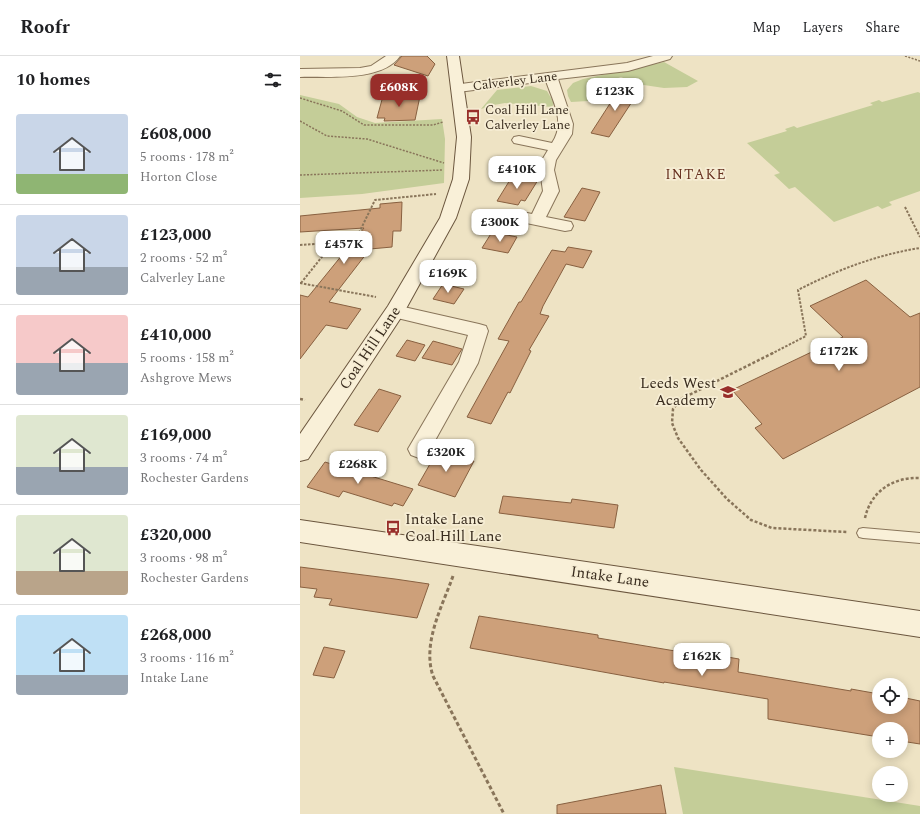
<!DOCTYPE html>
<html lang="en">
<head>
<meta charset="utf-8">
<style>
  :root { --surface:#fff; --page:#f2f2f2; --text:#202124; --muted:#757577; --line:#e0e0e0; --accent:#982e2a }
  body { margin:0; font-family:Spectral,serif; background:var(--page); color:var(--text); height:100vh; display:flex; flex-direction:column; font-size:15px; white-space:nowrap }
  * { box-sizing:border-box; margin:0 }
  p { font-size:13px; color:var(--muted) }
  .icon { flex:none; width:22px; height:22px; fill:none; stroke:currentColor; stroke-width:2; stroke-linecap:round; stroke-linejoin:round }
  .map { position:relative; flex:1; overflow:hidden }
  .side { display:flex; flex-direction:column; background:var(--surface); width:300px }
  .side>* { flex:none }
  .fabs { position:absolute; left:572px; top:622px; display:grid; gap:8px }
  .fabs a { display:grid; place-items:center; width:36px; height:36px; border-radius:50%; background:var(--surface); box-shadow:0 2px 10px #0003; font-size:20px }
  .price { position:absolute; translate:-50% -34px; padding:0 9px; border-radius:8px; background:#fff; color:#222; font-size:13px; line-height:26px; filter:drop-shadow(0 1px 2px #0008) }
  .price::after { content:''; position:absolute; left:50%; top:24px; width:12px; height:9px; margin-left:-6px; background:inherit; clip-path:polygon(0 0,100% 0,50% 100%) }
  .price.current { background:var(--accent); color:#fff }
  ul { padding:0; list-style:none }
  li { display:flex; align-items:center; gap:12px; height:100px; padding:0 16px }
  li+li { border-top:1px solid var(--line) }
  li span { display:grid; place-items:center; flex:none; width:112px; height:80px; border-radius:4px; color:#555 }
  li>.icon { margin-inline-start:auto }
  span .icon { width:48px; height:48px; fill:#fffc; stroke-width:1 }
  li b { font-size:17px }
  h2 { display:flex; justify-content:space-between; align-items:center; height:48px; padding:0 16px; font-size:17px }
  header { display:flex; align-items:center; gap:24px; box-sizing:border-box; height:56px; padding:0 20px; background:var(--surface); border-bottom:1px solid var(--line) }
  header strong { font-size:19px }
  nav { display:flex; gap:22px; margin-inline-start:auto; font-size:14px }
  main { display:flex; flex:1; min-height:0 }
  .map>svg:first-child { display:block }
  .green { fill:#c4cd98 }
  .building { fill:#cda07a; stroke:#886040 }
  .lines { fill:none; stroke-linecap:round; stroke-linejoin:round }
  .lane-casing { stroke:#89755a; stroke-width:2 }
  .street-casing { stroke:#89755a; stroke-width:2 }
  .secondary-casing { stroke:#6b563e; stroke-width:2 }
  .path-far3 { stroke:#89755a; stroke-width:1.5; stroke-dasharray:2 1.5; stroke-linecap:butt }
  .path-far2 { stroke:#89755a; stroke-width:2; stroke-dasharray:2.5 1.5; stroke-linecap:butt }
  .path-far1 { stroke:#89755a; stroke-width:2.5; stroke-dasharray:3 2; stroke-linecap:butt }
  .path { stroke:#89755a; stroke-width:3; stroke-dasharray:4 2.5; stroke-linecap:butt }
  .lane { fill:#f9f0d8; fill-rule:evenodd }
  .street { fill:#f9f0d8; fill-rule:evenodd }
  .secondary { fill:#f9f0d8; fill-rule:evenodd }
  .labels { text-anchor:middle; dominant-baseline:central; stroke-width:3.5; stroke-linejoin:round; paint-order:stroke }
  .far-street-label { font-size:13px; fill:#392c1e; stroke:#f6edd4 }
  .far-poi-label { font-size:13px; fill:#392c1e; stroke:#f6edd4; text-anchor:start }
  .far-quarter-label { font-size:14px; letter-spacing:1px; fill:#66301e; stroke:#f6edd4 }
  .street-label { font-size:15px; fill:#392c1e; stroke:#f6edd4 }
  .poi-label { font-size:15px; fill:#392c1e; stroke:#f6edd4; text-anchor:end }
</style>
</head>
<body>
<header>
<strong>Roofr</strong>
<nav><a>Map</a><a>Layers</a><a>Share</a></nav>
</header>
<main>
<section class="side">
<h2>10 homes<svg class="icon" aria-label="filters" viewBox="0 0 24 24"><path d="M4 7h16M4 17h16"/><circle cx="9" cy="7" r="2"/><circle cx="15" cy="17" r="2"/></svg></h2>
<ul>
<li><span style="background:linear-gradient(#c9d6e8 75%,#8fb573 0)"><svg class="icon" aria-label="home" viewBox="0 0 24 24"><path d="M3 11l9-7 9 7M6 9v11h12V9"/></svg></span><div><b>£608,000</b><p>5 rooms · 178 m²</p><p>Horton Close</p></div></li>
<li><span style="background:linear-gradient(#c9d6e8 65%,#9aa5b1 0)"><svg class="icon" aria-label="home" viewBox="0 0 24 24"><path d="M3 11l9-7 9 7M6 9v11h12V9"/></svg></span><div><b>£123,000</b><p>2 rooms · 52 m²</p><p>Calverley Lane</p></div></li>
<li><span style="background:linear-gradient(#f6c9c9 60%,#9aa5b1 0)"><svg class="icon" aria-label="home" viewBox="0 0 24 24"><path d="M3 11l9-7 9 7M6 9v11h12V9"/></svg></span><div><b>£410,000</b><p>5 rooms · 158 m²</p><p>Ashgrove Mews</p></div></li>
<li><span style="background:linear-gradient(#dfe7d0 65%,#9aa5b1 0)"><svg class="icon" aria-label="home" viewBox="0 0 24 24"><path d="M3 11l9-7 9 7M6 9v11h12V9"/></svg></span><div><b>£169,000</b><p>3 rooms · 74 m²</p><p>Rochester Gardens</p></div></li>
<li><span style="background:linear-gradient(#dfe7d0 70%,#b9a48a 0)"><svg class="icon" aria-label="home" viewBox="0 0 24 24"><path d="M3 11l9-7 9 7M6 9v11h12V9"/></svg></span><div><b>£320,000</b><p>3 rooms · 98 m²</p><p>Rochester Gardens</p></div></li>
<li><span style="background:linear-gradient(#bfe0f5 75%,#9aa5b1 0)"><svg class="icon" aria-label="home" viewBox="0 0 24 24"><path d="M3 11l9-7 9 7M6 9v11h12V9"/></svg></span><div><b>£268,000</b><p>3 rooms · 116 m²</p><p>Intake Lane</p></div></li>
</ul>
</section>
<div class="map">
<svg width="620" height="758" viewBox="0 0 620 758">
  <rect width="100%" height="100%" fill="#eee3c4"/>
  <path class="green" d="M364 6 398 25 387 31 364 32 337 28 321 21 307 26 304 33 306 44 271 46 268 40 267 34 273 27 283 23Z
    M231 30 247 35 254 47 252 51 205 47 194 49 181 53 197 34Z
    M618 36 620 37V135L589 146 592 149 582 153 578 150 534 166 495 131 489 133 474 119 480 117 447 87 487 75 485 73 494 70 497 72 573 49 570 47 579 44 582 46Z
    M0 39 39 48 57 61 75 67 142 63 145 83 144 127 62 138 0 142Z
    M374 711 620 750V758H383Z"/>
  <path class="building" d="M102 0H127L135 8 128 20 94 9Z
    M320 32 339 35 309 81 291 77Z
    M91 38 120 40 115 64 84 65 85 62H77L83 40 89 41Z
    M213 119 238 124 225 145 221 144 218 149 197 145Z
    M282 132 300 136 285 165 264 161Z
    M102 146 101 175H93L92 191 70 193 29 246 61 253 47 273 26 269 0 303V239L8 241 64 172 0 176V160L80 152V148Z
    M192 176 217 181 208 197 182 192Z
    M268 191 292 195 283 212 266 208 243 250 240 258 249 260 229 294 231 295 210 337 208 336 191 368 167 361 209 285 198 283 219 246H221L252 194 265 196Z
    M566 224 610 261 620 257V331L483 403 455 372 462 368 432 334 543 281 510 250Z
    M143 228 164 233 154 248 133 243Z
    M107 284 125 289 115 305 96 300Z
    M133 285 162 293 152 309 122 302Z
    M79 333 101 340 78 376 54 369Z
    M138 394 174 405 155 441 118 429Z
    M25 406 113 433 103 450 94 447 92 450 43 435 39 441 7 431Z
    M203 440 271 447 272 443 318 449 314 472 199 457Z
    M0 511 95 523 129 528 117 562 29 549 32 543 14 541 17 533 0 531Z
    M179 560 298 579V582L387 597V594L439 603 438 616 551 635V633L579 638V651H601V641L620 645V688L601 685V673H579V681L468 663V643L364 626V627L170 592Z
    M24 591 45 595 34 622 13 619Z
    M361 729 366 758H257V749Z"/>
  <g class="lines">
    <g class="lane-casing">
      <path id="lane" d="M563 472 620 477V487L563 482 559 481 557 477 559 473Z"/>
    </g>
    <g class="street-casing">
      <path id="street" d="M86 0H100C82 26 28 20 0 21V13L60 12 71 10Z
        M353 0H372L370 3 328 15 258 23 273 68 272 78 256 104 254 114 259 135 246 161 271 166 273 170 271 174 265 175 207 163 205 159 207 155 213 154 232 158 243 135 240 114 242 104 248 94 214 87 212 84 214 81 219 80 252 87C266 66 253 46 246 25L158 36 153 35 151 32 153 29 327 7Z
        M95 249 179 268 186 270 188 275 178 307 127 399 119 402 111 399 108 393 159 306 168 279 89 260 86 255 89 250Z"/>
    </g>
    <g class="secondary-casing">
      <path id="secondary" d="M147 0H159L171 81 169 123 156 162 102 260 8 403 0 405V378L88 250 140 162 153 123 157 81Z
        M0 464 620 555V581L0 486Z"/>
    </g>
    <path class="path-far3" d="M605 0 620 5
      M0 42 42 55 64 69H133L143 66
      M0 65 27 80 67 83 144 107
      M0 119 143 114"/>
    <path class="path-far2" d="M605 151 620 181
      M0 189 55 185 75 144 136 138
      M0 227 76 241
      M1 227 33 187
      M471 298 506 280 498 234C537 214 576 199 620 192"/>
    <path class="path-far1" d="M473 297 381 343 373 353 372 367 378 382 401 414 427 443 451 464 472 472 547 476
      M0 343 5 344
      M565 462C571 435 593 421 620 422"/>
    <path class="path" d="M153 520C142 551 122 587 133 620L204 758"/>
    <use href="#lane" class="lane"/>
    <use href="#street" class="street"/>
    <use href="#secondary" class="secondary"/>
  </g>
  <defs>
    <g id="bus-bare" transform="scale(1.2)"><path d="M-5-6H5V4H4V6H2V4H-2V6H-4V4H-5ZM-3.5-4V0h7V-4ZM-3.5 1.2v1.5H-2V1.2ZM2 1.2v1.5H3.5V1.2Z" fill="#982e2a" stroke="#f6edd4" stroke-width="2.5" paint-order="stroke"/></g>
    <g id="school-bare" transform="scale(1.2)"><path d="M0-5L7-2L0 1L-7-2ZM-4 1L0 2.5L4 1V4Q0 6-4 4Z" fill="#982e2a" stroke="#f6edd4" stroke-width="2.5" paint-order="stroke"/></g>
  </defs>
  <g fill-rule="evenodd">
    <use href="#bus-bare" x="173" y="61"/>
    <use href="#school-bare" x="428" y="336"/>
    <use href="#bus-bare" x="93" y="472"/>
  </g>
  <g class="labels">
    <g class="far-street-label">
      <text transform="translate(215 25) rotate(-7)">Calverley Lane</text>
    </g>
    <g class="far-poi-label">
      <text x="185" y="54">Coal Hill Lane<tspan x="185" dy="15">Calverley Lane</tspan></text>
    </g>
    <g class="far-quarter-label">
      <text x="396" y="118">INTAKE</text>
    </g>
    <g class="street-label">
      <text transform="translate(70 292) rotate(-56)">Coal Hill Lane</text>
      <text transform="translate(310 521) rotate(8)">Intake Lane</text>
    </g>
    <g class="poi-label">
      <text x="416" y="327">Leeds West<tspan x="416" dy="17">Academy</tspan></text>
      <text x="105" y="463" text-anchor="start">Intake Lane<tspan x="105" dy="17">Coal Hill Lane</tspan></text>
    </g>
  </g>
</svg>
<div class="fabs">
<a><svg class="icon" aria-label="locate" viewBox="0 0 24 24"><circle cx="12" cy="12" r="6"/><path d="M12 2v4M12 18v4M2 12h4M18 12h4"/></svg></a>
<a>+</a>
<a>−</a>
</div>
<b class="price current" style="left:99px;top:52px">£608K</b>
<b class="price" style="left:315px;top:56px">£123K</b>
<b class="price" style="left:217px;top:134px">£410K</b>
<b class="price" style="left:200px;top:187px">£300K</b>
<b class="price" style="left:44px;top:209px">£457K</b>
<b class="price" style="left:148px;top:238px">£169K</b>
<b class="price" style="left:539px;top:316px">£172K</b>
<b class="price" style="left:146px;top:417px">£320K</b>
<b class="price" style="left:58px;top:429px">£268K</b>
<b class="price" style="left:402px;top:621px">£162K</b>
</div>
</main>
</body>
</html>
